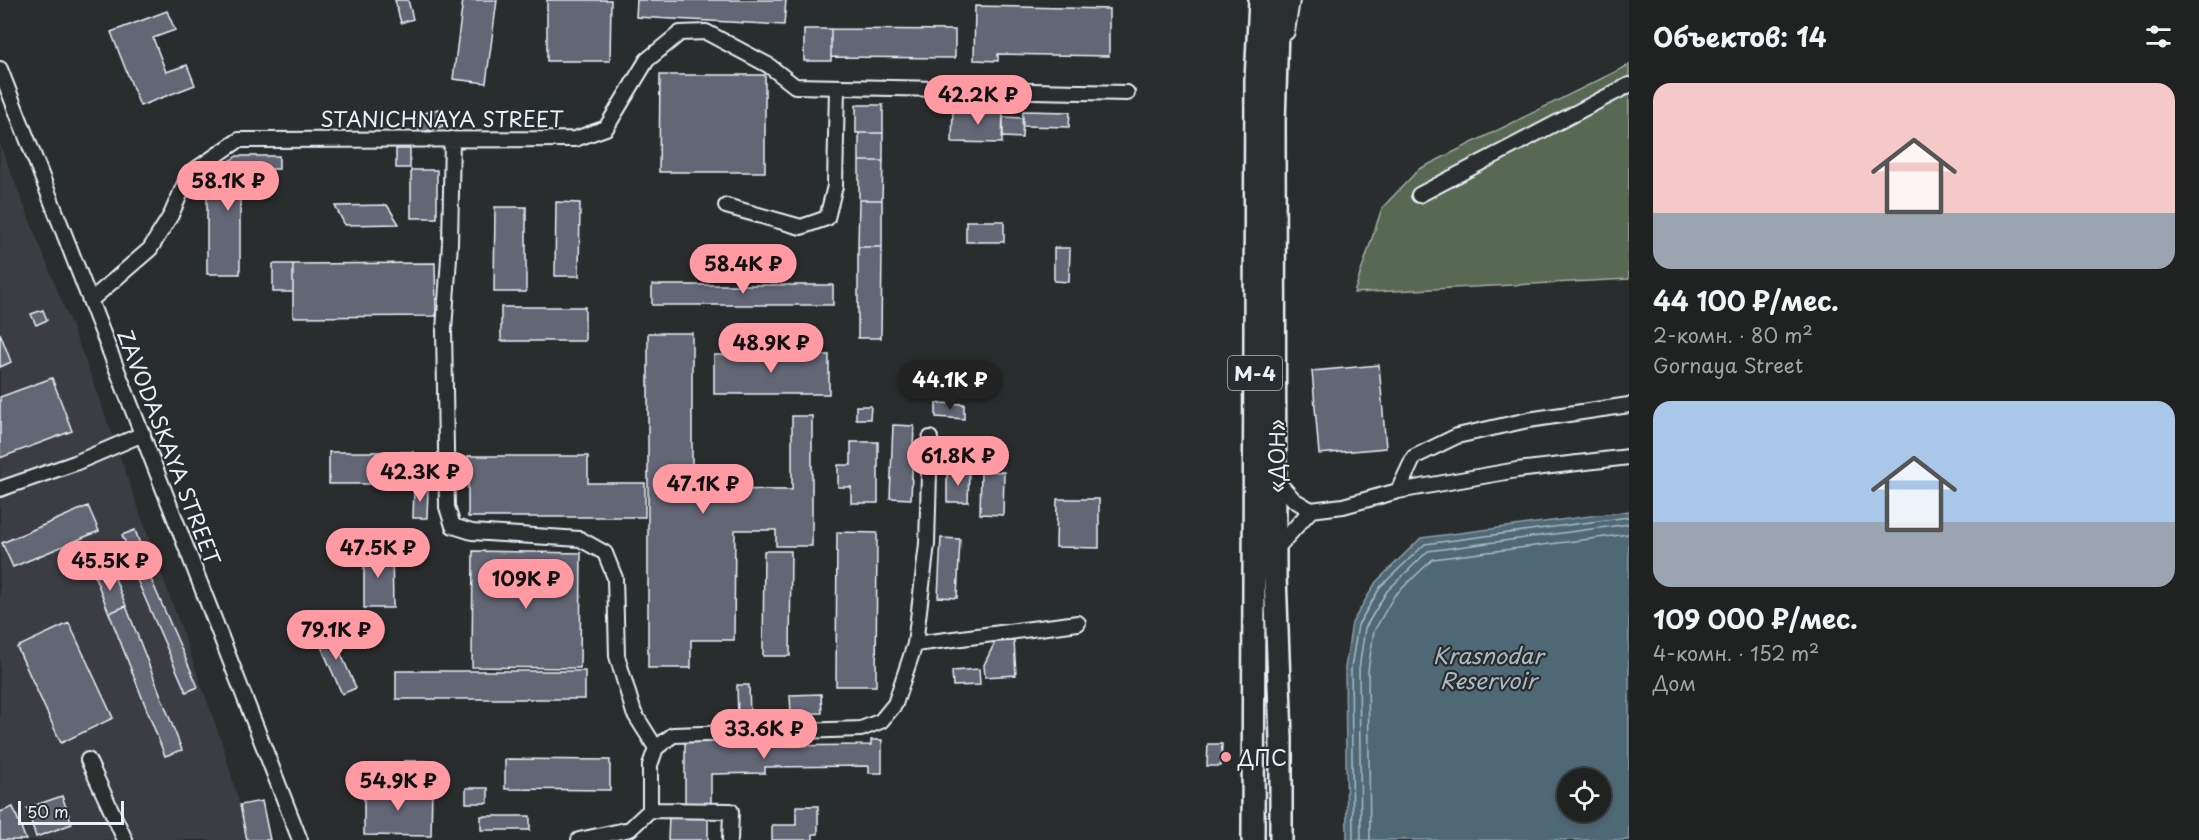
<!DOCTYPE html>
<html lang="ru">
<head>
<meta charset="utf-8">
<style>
  :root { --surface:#202222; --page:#2d2f2f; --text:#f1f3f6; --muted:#a2a4a5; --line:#3d3f40; --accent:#ff9aa2 }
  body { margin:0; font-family:"Playpen Sans",sans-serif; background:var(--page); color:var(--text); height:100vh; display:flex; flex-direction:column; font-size:22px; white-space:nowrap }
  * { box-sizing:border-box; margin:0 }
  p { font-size:20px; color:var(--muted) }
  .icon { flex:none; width:33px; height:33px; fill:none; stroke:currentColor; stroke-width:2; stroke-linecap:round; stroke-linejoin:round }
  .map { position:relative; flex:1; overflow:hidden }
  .details { display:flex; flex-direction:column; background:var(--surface); width:570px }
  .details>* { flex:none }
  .controls { position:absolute; left:1557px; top:768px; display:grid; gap:12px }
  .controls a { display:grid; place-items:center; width:54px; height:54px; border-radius:50%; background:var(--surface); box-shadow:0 3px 9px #0003,0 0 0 2px var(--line); font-size:30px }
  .scale { position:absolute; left:18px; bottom:15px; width:106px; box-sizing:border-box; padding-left:6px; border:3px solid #e8f1f8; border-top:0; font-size:16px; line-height:21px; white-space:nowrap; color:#e8f1f8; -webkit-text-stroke:4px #2a2d2e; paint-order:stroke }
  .price { position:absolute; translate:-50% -51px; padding:0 14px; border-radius:21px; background:var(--accent); color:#111; font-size:20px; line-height:39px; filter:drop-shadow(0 2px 3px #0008) }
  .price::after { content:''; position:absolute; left:50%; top:36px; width:18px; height:14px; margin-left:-9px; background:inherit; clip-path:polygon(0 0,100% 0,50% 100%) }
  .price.on { background:#222; color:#fff }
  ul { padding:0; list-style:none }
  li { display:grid; align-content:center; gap:12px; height:318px; padding:0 24px }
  li span { display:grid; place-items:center; height:186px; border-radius:18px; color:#555 }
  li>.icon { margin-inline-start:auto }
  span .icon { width:108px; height:108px; fill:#fffc; stroke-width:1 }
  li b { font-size:26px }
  h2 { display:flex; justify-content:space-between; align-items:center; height:72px; padding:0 24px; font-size:26px }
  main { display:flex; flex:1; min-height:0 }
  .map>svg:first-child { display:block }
  .built { fill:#3b3e43 }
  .green { fill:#596952; stroke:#a0ada5; stroke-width:1.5 }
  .water { fill:#4f6774; stroke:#8c9ea9; stroke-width:1.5; fill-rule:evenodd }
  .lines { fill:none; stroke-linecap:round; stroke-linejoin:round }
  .shore { stroke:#abbac3; stroke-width:1.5 }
  .building { fill:#626674; stroke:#e8f1f8; stroke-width:1.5 }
  .minor-casing { stroke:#e8f1f8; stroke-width:18 }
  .major-casing { stroke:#e8f1f8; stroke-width:22 }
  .highway-casing { stroke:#e8f1f8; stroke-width:26 }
  .minor { stroke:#2a2d2e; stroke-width:14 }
  .major { stroke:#2a2d2e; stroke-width:18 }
  .highway { stroke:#2a2d2e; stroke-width:21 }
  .poi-dot { fill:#ff9aa2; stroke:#2a2d2e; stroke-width:2 }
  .labels { text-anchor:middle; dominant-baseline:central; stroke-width:4.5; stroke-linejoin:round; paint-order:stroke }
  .shield { fill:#2a2d2e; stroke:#afb6bb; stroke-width:1.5 }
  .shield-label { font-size:20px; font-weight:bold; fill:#e8f1f8 }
  .street-label { font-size:21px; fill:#e8f1f8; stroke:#2a2d2e }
  .poi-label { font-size:21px; fill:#e8f1f8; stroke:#2a2d2e; text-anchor:start }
  .water-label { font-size:22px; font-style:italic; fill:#abbac3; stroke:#2a2d2e }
</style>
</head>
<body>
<main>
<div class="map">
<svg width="1629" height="840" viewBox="0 0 1629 840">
  <rect width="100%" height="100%" fill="#2a2d2e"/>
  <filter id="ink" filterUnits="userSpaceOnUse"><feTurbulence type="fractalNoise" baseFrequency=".0167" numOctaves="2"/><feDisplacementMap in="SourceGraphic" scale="12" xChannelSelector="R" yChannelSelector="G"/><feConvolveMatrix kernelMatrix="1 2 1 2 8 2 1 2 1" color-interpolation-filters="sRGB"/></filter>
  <g filter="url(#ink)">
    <path class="built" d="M0 145 90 373 221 740 250 840H0Z"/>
    <path class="green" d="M1629 65V279L1354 293 1382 208 1419 169Z"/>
    <path class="water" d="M1629 511V840H1347L1345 668 1352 623 1376 582 1421 538ZM1568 778H1600V812H1568Z"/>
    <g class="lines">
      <path class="shore" d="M1353 840 1351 668 1358 625 1381 586 1425 544 1629 517
        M1361 840 1359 669 1365 628 1387 591 1428 551 1629 524
        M1370 840 1368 670 1374 631 1394 596 1433 559 1629 534"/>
    </g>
    <path class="building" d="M395 0H408L413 19 401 23Z
      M463 0H497L486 83 453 79Z
      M547 0H611L610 61H547Z
      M637 0H786L784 25 636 17Z
      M975 6 1109 9V56L998 54V61L974 60Z
      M167 11 175 30 153 38 166 72 187 65 195 85 140 106 111 32Z
      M804 29H831V61H804Z
      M831 29 955 30V58L831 57Z
      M660 75H765V172H659Z
      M856 105H883V133H856Z
      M438 109 443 126 420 133 415 116Z
      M953 109 1003 110 1002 143 952 142Z
      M1023 111 1070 112 1069 127 1022 126Z
      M1003 117 1023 118 1022 138 1003 137Z
      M859 133H883V161H859Z
      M396 149H410V168H396Z
      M237 156H279V169H240V274H207V176Z
      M859 161H883L882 200H859Z
      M411 170H437V218H411Z
      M859 200H882V247H858Z
      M556 202 580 203 579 276H555Z
      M387 205 399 224 345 225 335 206Z
      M495 207H526V292H494Z
      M966 221H1004V242H966Z
      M858 247H882L881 338H858Z
      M1054 248H1070L1069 282 1054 281Z
      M435 263 436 316 293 317V264Z
      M273 264H293V292H273Z
      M652 285H833V305H652Z
      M501 307H585V341H501Z
      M43 310 47 320 36 325 31 314Z
      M0 333 11 362 0 367Z
      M648 333H692V489L792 490V416H812V546H776V530H735L734 640H691V668H648Z
      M714 355H829V394H714Z
      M1379 365 1386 448 1319 454 1312 371Z
      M52 378 72 431 0 458V397Z
      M936 403 964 404V419L936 417Z
      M856 406H871L870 419H856Z
      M893 425 914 426 911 499 890 498Z
      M851 442H878V503H851V487H838V465H851Z
      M329 452H413V484H329Z
      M468 456H588V483H645V517H468Z
      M981 471 1004 472 1003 515 980 514Z
      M947 473H969L968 502H947Z
      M414 488 428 489 427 518H413Z
      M1057 499H1099V548L1056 547Z
      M88 506 99 531 13 567 2 543Z
      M135 530 140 544 128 549 122 535Z
      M837 532 877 533 876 686H836Z
      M941 538 960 539 957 598 938 597Z
      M364 549H392L393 608H364Z
      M473 551 581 553 580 668 472 667Z
      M764 551H791L790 656H763Z
      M143 561 198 687 186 692 131 566Z
      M112 571 126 606 109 613 95 577Z
      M126 606 182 750 165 756 109 613Z
      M69 623 113 718 61 743 17 647Z
      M330 629 356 688 342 694 316 635Z
      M1014 641 1016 675 985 677 984 665 995 642Z
      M979 669 980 685 953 686 952 671Z
      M396 671H585V699H396Z
      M737 685H749L750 717H738Z
      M821 694 822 713 791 714 790 695Z
      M768 738V746L871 745V740H882V773H869V766L765 767V773L711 774V803H685V739Z
      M1208 744H1222L1221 766H1207Z
      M505 759 610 760V790L505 789Z
      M404 761H427L426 772H404Z
      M364 788 432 789 431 836 364 835Z
      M466 788H488V803H466Z
      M62 796 72 824 36 837 27 808Z
      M262 801 270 840H247L240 805Z
      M796 806H818V834H813V840H772V825H796Z
      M13 807 26 840H0V812Z
      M481 816H530V830H481Z
      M669 816H708V840H668Z"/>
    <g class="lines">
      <g class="minor-casing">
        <path id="minor" d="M0 69 300 840
          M452 139 450 243 444 330 447 507 453 526 472 532 580 539 605 553 615 578 617 656 634 713 656 748
          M1419 195 1629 85
          M726 206 801 227 827 218 835 186 837 87
          M91 300 150 249 171 215 189 174 239 140 575 139 606 128 647 60 680 33 706 32 768 65 795 86 1127 93
          M1276 480 1294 500 1311 510
          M0 489 75 463 143 434
          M1398 491 1517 470 1629 457
          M1276 549 1311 510 1343 506 1398 491 1414 457 1457 436 1528 420 1629 405
          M915 644 1078 623
          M88 760 125 840
          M650 810 731 811 730 840
          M579 840 630 829 650 810V765L656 748 673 735 861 729 881 721 895 704 915 644 927 544 930 438"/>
      </g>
      <g class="major-casing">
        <path id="major" d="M1285 31 1290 0"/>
      </g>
      <g class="highway-casing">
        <path id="highway" d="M1278 0 1274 122 1275 575 1281 738V840
          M1253 840 1256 81 1260 0"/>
      </g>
      <use href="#minor" class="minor"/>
      <use href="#major" class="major"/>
      <use href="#highway" class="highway"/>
    </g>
  </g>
  <circle class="poi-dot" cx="1226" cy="757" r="6"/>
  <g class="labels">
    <rect class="shield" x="1228" y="356" width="54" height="34" rx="4.5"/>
    <g class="shield-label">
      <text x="1255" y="373">М-4</text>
    </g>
    <g class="street-label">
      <text x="442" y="118">STANICHNAYA STREET</text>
      <text transform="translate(170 447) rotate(69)">ZAVODASKAYA STREET</text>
      <text transform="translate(1276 456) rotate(-90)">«ДОН»</text>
    </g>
    <g class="poi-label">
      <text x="1238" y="757">ДПС</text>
    </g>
    <g class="water-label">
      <text x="1488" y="654">Krasnodar<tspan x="1488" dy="25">Reservoir</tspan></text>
    </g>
  </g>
</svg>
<div class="controls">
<a><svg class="icon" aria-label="locate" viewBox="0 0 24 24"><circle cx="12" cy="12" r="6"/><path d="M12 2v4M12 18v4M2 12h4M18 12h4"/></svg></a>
</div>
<div class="scale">50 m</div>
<b class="price" style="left:978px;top:126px">42.2K ₽</b>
<b class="price" style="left:228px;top:212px">58.1K ₽</b>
<b class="price" style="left:743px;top:295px">58.4K ₽</b>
<b class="price" style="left:771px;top:374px">48.9K ₽</b>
<b class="price on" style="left:950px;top:411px">44.1K ₽</b>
<b class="price" style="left:958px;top:487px">61.8K ₽</b>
<b class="price" style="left:420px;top:503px">42.3K ₽</b>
<b class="price" style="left:703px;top:515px">47.1K ₽</b>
<b class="price" style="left:378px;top:579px">47.5K ₽</b>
<b class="price" style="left:110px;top:592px">45.5K ₽</b>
<b class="price" style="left:526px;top:610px">109K ₽</b>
<b class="price" style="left:336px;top:661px">79.1K ₽</b>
<b class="price" style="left:764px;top:760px">33.6K ₽</b>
<b class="price" style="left:398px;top:812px">54.9K ₽</b>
</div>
<section class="details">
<h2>Объектов: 14<svg class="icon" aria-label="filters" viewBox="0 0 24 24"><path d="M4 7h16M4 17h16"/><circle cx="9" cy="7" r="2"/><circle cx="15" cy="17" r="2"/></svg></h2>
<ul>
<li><span style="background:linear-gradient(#f6c9c9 70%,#9aa5b1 0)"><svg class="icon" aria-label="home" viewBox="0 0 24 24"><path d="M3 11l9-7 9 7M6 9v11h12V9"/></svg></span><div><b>44 100 ₽/мес.</b><p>2-комн. · 80 m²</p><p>Gornaya Street</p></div></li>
<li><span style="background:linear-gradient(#a9c7e8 65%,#9aa5b1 0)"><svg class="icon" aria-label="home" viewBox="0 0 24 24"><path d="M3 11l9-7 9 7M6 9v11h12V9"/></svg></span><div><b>109 000 ₽/мес.</b><p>4-комн. · 152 m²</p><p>Дом</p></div></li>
</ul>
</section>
</main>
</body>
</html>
